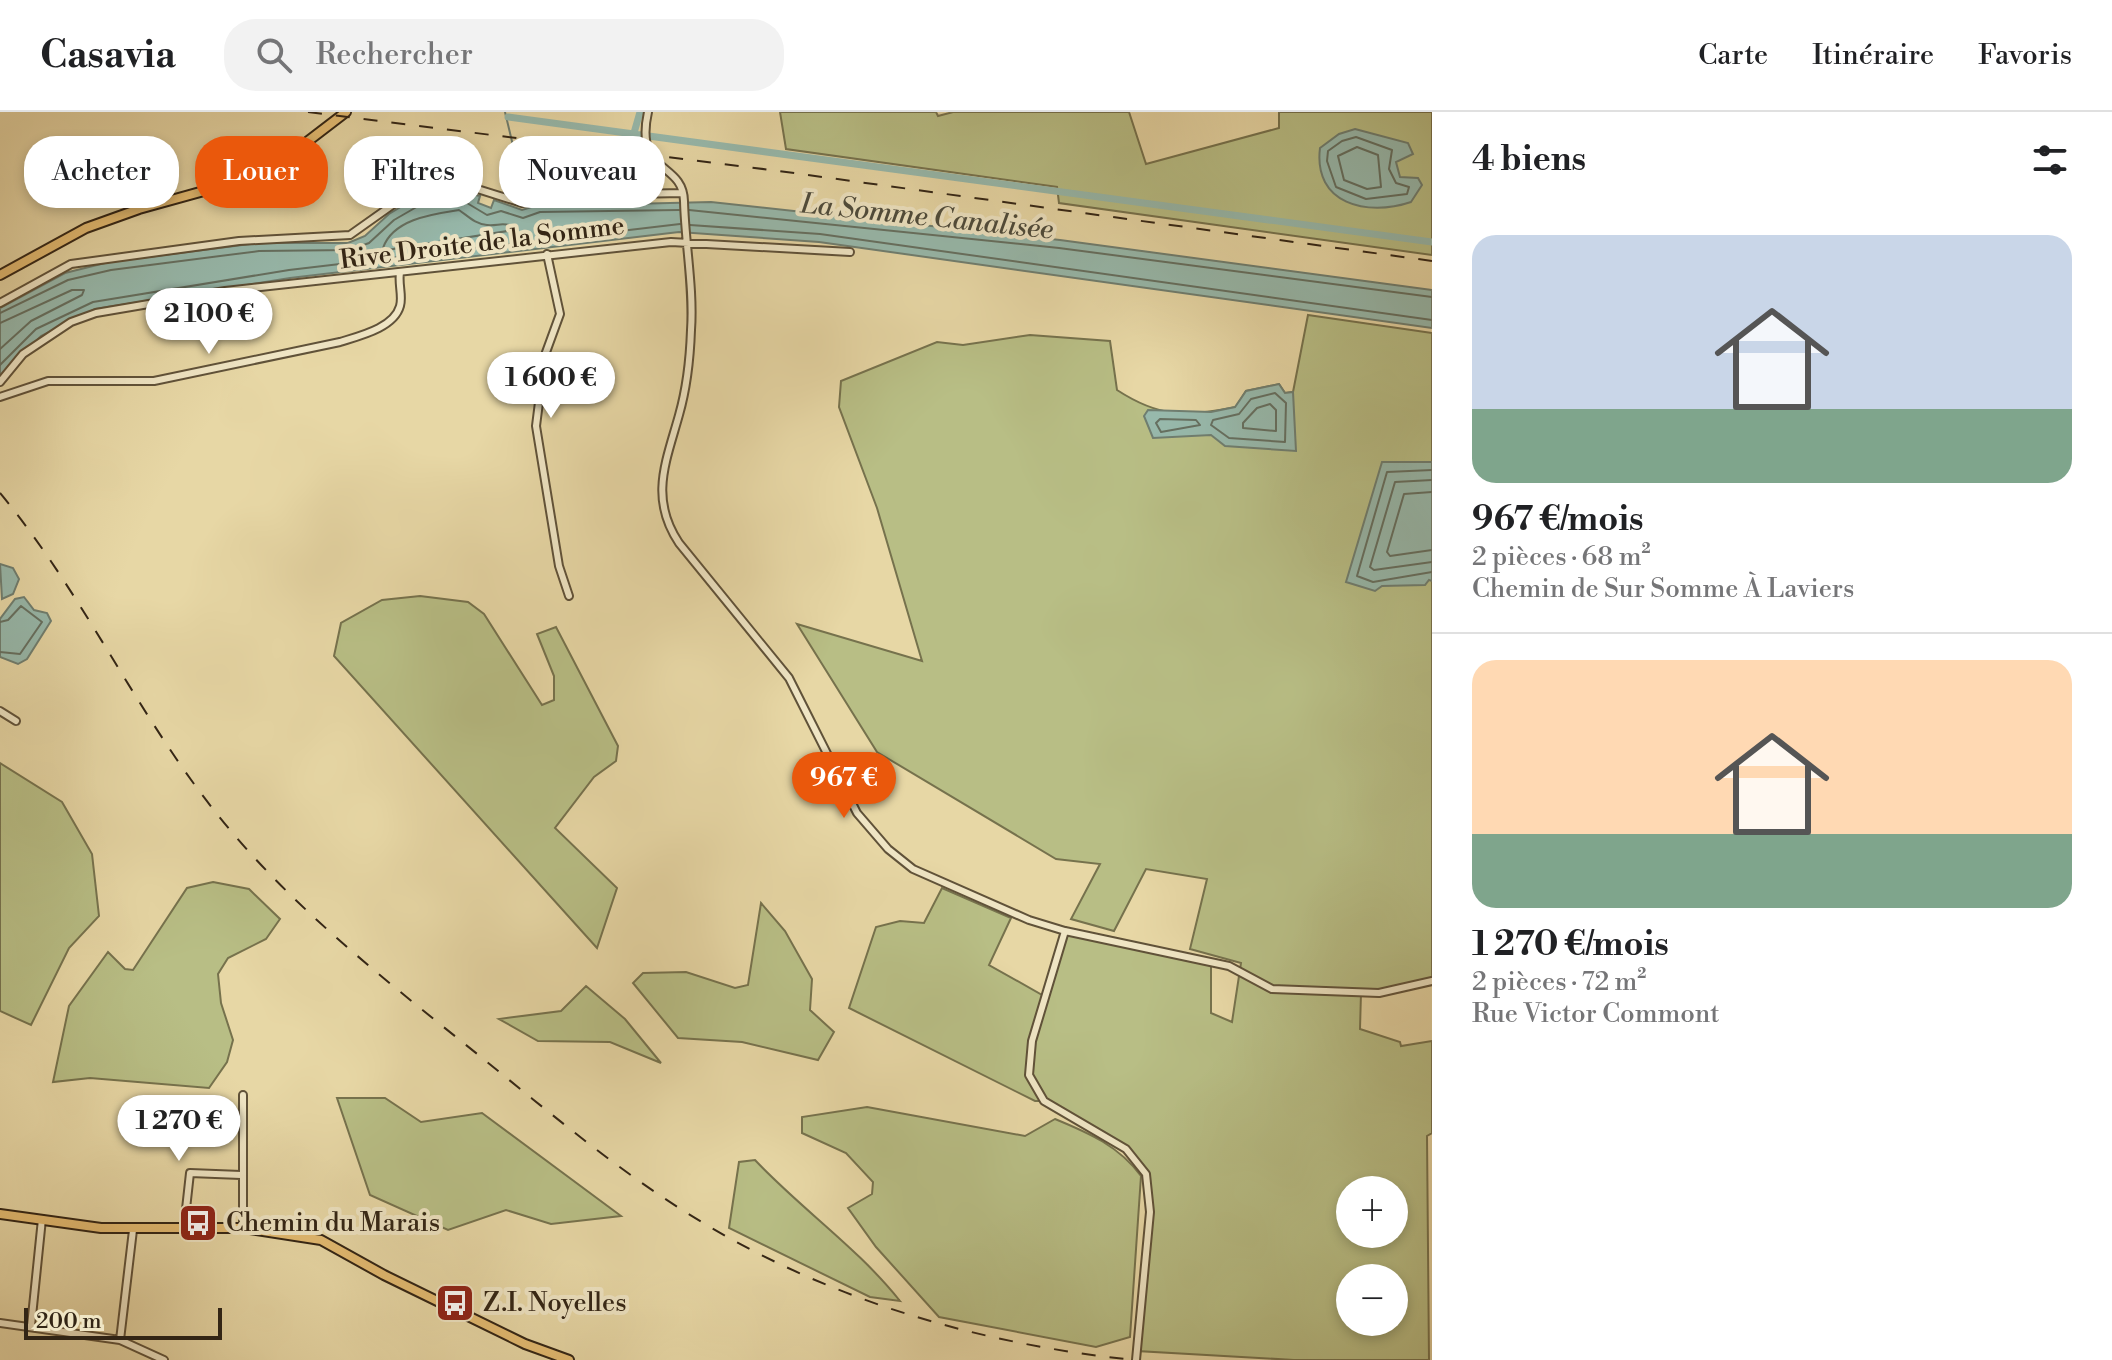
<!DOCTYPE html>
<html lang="fr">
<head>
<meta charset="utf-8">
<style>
  :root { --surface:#fff; --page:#f2f2f2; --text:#202124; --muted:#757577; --line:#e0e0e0; --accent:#ea580c }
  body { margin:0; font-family:"Libre Bodoni",serif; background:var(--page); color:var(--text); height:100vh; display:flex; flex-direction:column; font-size:30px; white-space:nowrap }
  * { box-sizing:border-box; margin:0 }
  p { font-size:26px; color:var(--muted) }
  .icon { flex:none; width:44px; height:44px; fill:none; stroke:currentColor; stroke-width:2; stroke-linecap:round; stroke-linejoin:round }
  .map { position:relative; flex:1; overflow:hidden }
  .side { display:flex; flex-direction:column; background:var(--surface); width:680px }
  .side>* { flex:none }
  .hud { position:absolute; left:24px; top:24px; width:760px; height:72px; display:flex; gap:16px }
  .controls { position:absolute; left:1336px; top:1064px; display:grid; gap:16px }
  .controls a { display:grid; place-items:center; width:72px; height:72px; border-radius:50%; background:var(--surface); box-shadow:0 4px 12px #0003; font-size:40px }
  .scale { position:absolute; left:24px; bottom:20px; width:198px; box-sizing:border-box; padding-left:8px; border:4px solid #332515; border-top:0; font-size:22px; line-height:28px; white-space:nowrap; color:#332515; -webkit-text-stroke:6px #efe5c4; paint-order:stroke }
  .price { position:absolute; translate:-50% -68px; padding:0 18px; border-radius:28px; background:#fff; color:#222; font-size:26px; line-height:52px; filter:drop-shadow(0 2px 4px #0008) }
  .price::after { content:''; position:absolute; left:50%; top:48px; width:24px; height:18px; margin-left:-12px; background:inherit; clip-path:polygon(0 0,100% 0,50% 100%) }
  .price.active { background:var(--accent); color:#fff }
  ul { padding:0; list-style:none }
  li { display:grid; align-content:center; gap:16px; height:424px; padding:0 40px }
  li+li { border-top:2px solid var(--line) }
  li span { display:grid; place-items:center; height:248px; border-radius:24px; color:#555 }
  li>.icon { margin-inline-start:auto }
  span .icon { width:144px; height:144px; fill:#fffc; stroke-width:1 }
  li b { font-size:34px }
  h2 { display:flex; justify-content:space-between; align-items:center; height:96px; padding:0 40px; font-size:34px }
  .tag { padding:0 28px; border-radius:32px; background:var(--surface); box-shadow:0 4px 12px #0003; font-size:28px; line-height:72px }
  .tag.active { background:var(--accent); color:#fff }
  header { display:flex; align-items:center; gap:48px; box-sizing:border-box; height:112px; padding:0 40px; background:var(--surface); border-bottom:2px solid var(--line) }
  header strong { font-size:38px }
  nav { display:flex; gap:44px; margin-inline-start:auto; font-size:28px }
  .search { width:560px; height:72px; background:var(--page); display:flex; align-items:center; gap:20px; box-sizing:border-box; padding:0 28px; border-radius:32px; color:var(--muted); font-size:30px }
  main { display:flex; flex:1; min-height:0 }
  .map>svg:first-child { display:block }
  .green { fill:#b8be85; stroke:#76724d; stroke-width:2; fill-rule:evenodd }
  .water { fill:#97b9ac; stroke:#6f7e70; stroke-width:2 }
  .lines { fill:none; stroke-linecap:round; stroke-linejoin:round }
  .shore { stroke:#656f60; stroke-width:2 }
  .stream { stroke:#6f7e70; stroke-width:2 }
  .canal { stroke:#97b9ac; stroke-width:7 }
  .minor-casing { stroke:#605239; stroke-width:10 }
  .major-casing { stroke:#332515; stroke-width:12 }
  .minor { stroke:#efe5c4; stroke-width:6 }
  .major { stroke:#e4bc72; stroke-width:8 }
  .rail { stroke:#332515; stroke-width:2; stroke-dasharray:14 14; stroke-linecap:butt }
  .labels { text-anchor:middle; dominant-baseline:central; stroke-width:8; stroke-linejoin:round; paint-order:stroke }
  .street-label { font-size:26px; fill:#332515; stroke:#efe5c4 }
  .poi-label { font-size:26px; fill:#332515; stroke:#efe5c4; text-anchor:start }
  .water-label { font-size:28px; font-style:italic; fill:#4c4a3b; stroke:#efe5c4 }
</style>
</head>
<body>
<header>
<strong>Casavia</strong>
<div class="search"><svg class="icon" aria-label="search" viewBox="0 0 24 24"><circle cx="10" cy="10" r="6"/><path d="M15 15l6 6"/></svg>Rechercher</div>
<nav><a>Carte</a><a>Itinéraire</a><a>Favoris</a></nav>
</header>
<main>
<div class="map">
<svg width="1432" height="1248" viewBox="0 0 1432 1248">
  <rect width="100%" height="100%" fill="#e7d7a5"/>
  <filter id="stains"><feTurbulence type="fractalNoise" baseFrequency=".0025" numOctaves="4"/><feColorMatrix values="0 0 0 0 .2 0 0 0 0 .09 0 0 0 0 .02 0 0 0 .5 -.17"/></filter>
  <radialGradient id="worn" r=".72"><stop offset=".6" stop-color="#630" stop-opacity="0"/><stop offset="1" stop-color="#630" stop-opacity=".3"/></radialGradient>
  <path class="green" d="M780 0H936L938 4 953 0H1129L1146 52 1279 16V0H1432V143L1059 91 1057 75 786 37Z
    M1308 203 1432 221V869L1361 881 1360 917 1400 930 1401 934 1432 929V1021L1427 1024 1429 1248H1294L1137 1239 1149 1113 1146 1062 1126 1037 1044 989H1035L849 896 876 815 900 809 924 811 942 776 1011 806 989 853 1044 884 1065 819 1211 849V901L1232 910 1241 851 1190 837 1207 767 1146 757 1114 819 1071 807 1100 752 1056 747 877 640 797 512 922 549 877 396 839 295 841 269 937 230 963 233 1030 223 1110 229 1117 278C1160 306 1186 305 1236 295L1246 279 1279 272 1285 281 1293 280ZM1350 1078H1394V1122H1350ZM1350 1166H1394V1210H1350Z
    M420 484 468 490 484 502 542 593 554 588V564L537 522 556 515 618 634 616 649 594 665 555 716 617 776 597 836 334 544 341 511 382 488Z
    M0 651 62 690 92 742 99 804 69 836 31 913 0 899Z
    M213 770 249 777 280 807 266 827 228 846 218 862 221 891 233 928 227 950 209 976 90 966 53 970 69 894 108 840 125 857 133 858 187 776Z
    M761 791 785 819 812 867 810 898 834 920 818 948 742 930 678 926 633 871 643 861 686 860 735 876 748 873Z
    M586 874 625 907 661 951 610 930 538 929 499 907 561 899Z
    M337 986H385L421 1010 482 1001 621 1104 551 1112 506 1098 448 1118 370 1083Z
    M867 995 1025 1024 1055 1007C1089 1021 1119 1034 1141 1064L1130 1225 1096 1235 939 1205 876 1135 848 1096 872 1082 873 1070 846 1041 802 1021V1005Z
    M755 1048C801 1097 858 1136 900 1189L870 1185 729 1116 739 1050Z"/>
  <path class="water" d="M1355 17 1408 31 1413 42 1396 50 1400 65 1418 66 1422 73 1411 90C1367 105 1313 92 1320 36L1339 22Z
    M462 80 480 84 478 91 491 96 494 88 522 98 545 91 547 94 711 90 1060 128 1432 178V216L819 130 679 120 290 166 95 197 41 224 0 265V196L65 161 109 150 258 131H348L365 124 389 102 417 85Z
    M1279 272 1285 281 1293 280 1296 339 1225 334 1211 323 1153 326 1144 304 1148 298 1211 300 1235 295 1246 279Z
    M1382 350H1432V469L1429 468 1425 473 1382 474 1375 479 1346 470Z
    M0 452 13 456 19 467 13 482 2 487Z
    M24 485 34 498 47 501 51 509 27 547 18 552 0 545V507L15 487Z"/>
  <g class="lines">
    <path class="shore" d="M1356 25 1392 38 1389 57 1396 71 1409 75 1407 82 1366 87 1336 75 1327 49 1328 39 1342 29Z
      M1357 35 1378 43 1381 75 1367 77 1344 68 1338 44Z
      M459 98C468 104 475 112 487 113 498 114 502 110 513 114L514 118 387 138 383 136C393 107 433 102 459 98Z
      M689 98 1059 136 1432 185
      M690 113 820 122 1432 208
      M0 201 68 168 111 158 259 139 350 138 369 131 394 108 420 93 462 88 487 103 501 99 523 106 540 100 679 98
      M0 211 72 178H84L82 183 31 209 0 237
      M0 253 36 217 93 190 289 158 680 112
      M1275 281 1286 291 1285 330 1229 326 1211 313 1213 308 1239 302 1251 287Z
      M1270 292 1276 298V319L1243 316V311L1257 296Z
      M1160 307 1196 308 1200 313 1161 320 1156 311Z
      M1432 358 1387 360 1357 464 1373 470 1432 460
      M1432 368 1395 370 1370 455 1374 458 1432 450
      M1432 380 1404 382 1387 440 1390 444 1432 438
      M0 510 8 508 21 494 42 510 20 542 0 540"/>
    <path class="stream" d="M505 0 515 42 534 85"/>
    <path class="canal" d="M508 5 1432 130
      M634 21 640 0"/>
    <g class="minor-casing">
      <path id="minor" d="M648 0C634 63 683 49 684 89 685 131 694 177 691 218 690 247 687 275 679 303 666 350 649 386 679 431L789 566 857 701 888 737 913 757 1029 808 1065 819 1229 854 1272 877 1379 881 1432 869
        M547 142 560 202 545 243 536 314 559 454 569 484
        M0 191 71 152 239 129 350 123 398 89 417 80 471 75 522 91 575 83 683 81
        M0 270 23 242 71 210 96 201 225 179 671 130 850 140
        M0 285 48 269H154L340 230C359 224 394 216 400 194 403 184 398 172 400 161
        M0 599 16 609
        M1065 819 1032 929 1029 963 1044 989 1126 1037 1146 1062 1150 1100 1136 1248
        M184 1115 190 1061 241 1063
        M243 1116V983
        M0 1211 120 1228 164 1248
        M31 1214 42 1107
        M120 1228 133 1118"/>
    </g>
    <g class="major-casing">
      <path id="major" d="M0 163 86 116 139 97 265 62 346 0
        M0 1102 101 1116H243L321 1128 384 1163 525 1232 569 1248"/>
    </g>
    <use href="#minor" class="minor"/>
    <use href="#major" class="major"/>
    <path class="rail" d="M308 0 779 59 1432 149
      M0 381C83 481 136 601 217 702 287 790 374 859 461 929 535 988 607 1051 687 1101 822 1186 976 1232 1135 1248"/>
  </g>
  <defs>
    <g id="bus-square" transform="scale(2)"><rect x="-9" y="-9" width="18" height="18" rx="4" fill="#8f2418" stroke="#efe5c4"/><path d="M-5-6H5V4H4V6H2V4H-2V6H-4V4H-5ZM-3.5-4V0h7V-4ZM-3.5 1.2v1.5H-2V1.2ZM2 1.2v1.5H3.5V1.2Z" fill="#fff"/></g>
  </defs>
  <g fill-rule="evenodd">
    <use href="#bus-square" x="198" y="1111"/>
    <use href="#bus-square" x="455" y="1191"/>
  </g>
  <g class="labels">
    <g class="street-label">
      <text transform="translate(482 131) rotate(-7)">Rive Droite de la Somme</text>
    </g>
    <g class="poi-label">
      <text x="226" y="1111">Chemin du Marais</text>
      <text x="483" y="1191">Z.I. Noyelles</text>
    </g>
    <g class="water-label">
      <text transform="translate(927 105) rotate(6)">La Somme Canalisée</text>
    </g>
  </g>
  <rect width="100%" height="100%" filter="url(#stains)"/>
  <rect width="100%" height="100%" fill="url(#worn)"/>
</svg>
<div class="controls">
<a>+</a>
<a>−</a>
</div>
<div class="scale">200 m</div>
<b class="price" style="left:209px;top:244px">2 100 €</b>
<b class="price" style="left:551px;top:308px">1 600 €</b>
<b class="price active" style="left:844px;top:708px">967 €</b>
<b class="price" style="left:179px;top:1051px">1 270 €</b>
<div class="hud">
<a class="tag">Acheter</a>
<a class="tag active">Louer</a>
<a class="tag">Filtres</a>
<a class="tag">Nouveau</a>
</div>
</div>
<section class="side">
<h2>4 biens<svg class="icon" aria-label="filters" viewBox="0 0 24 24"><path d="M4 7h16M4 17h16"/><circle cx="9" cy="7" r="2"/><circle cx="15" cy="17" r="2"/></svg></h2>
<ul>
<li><span style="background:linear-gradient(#c9d6e8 70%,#7fa58c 0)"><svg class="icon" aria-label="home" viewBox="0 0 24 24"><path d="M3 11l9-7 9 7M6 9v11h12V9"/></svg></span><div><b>967 €/mois</b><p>2 pièces · 68 m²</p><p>Chemin de Sur Somme À Laviers</p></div></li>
<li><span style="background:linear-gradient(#ffd9b3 70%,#7fa58c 0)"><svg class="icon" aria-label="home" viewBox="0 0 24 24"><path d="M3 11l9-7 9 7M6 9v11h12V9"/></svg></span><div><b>1 270 €/mois</b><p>2 pièces · 72 m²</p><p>Rue Victor Commont</p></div></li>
</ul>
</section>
</main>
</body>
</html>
